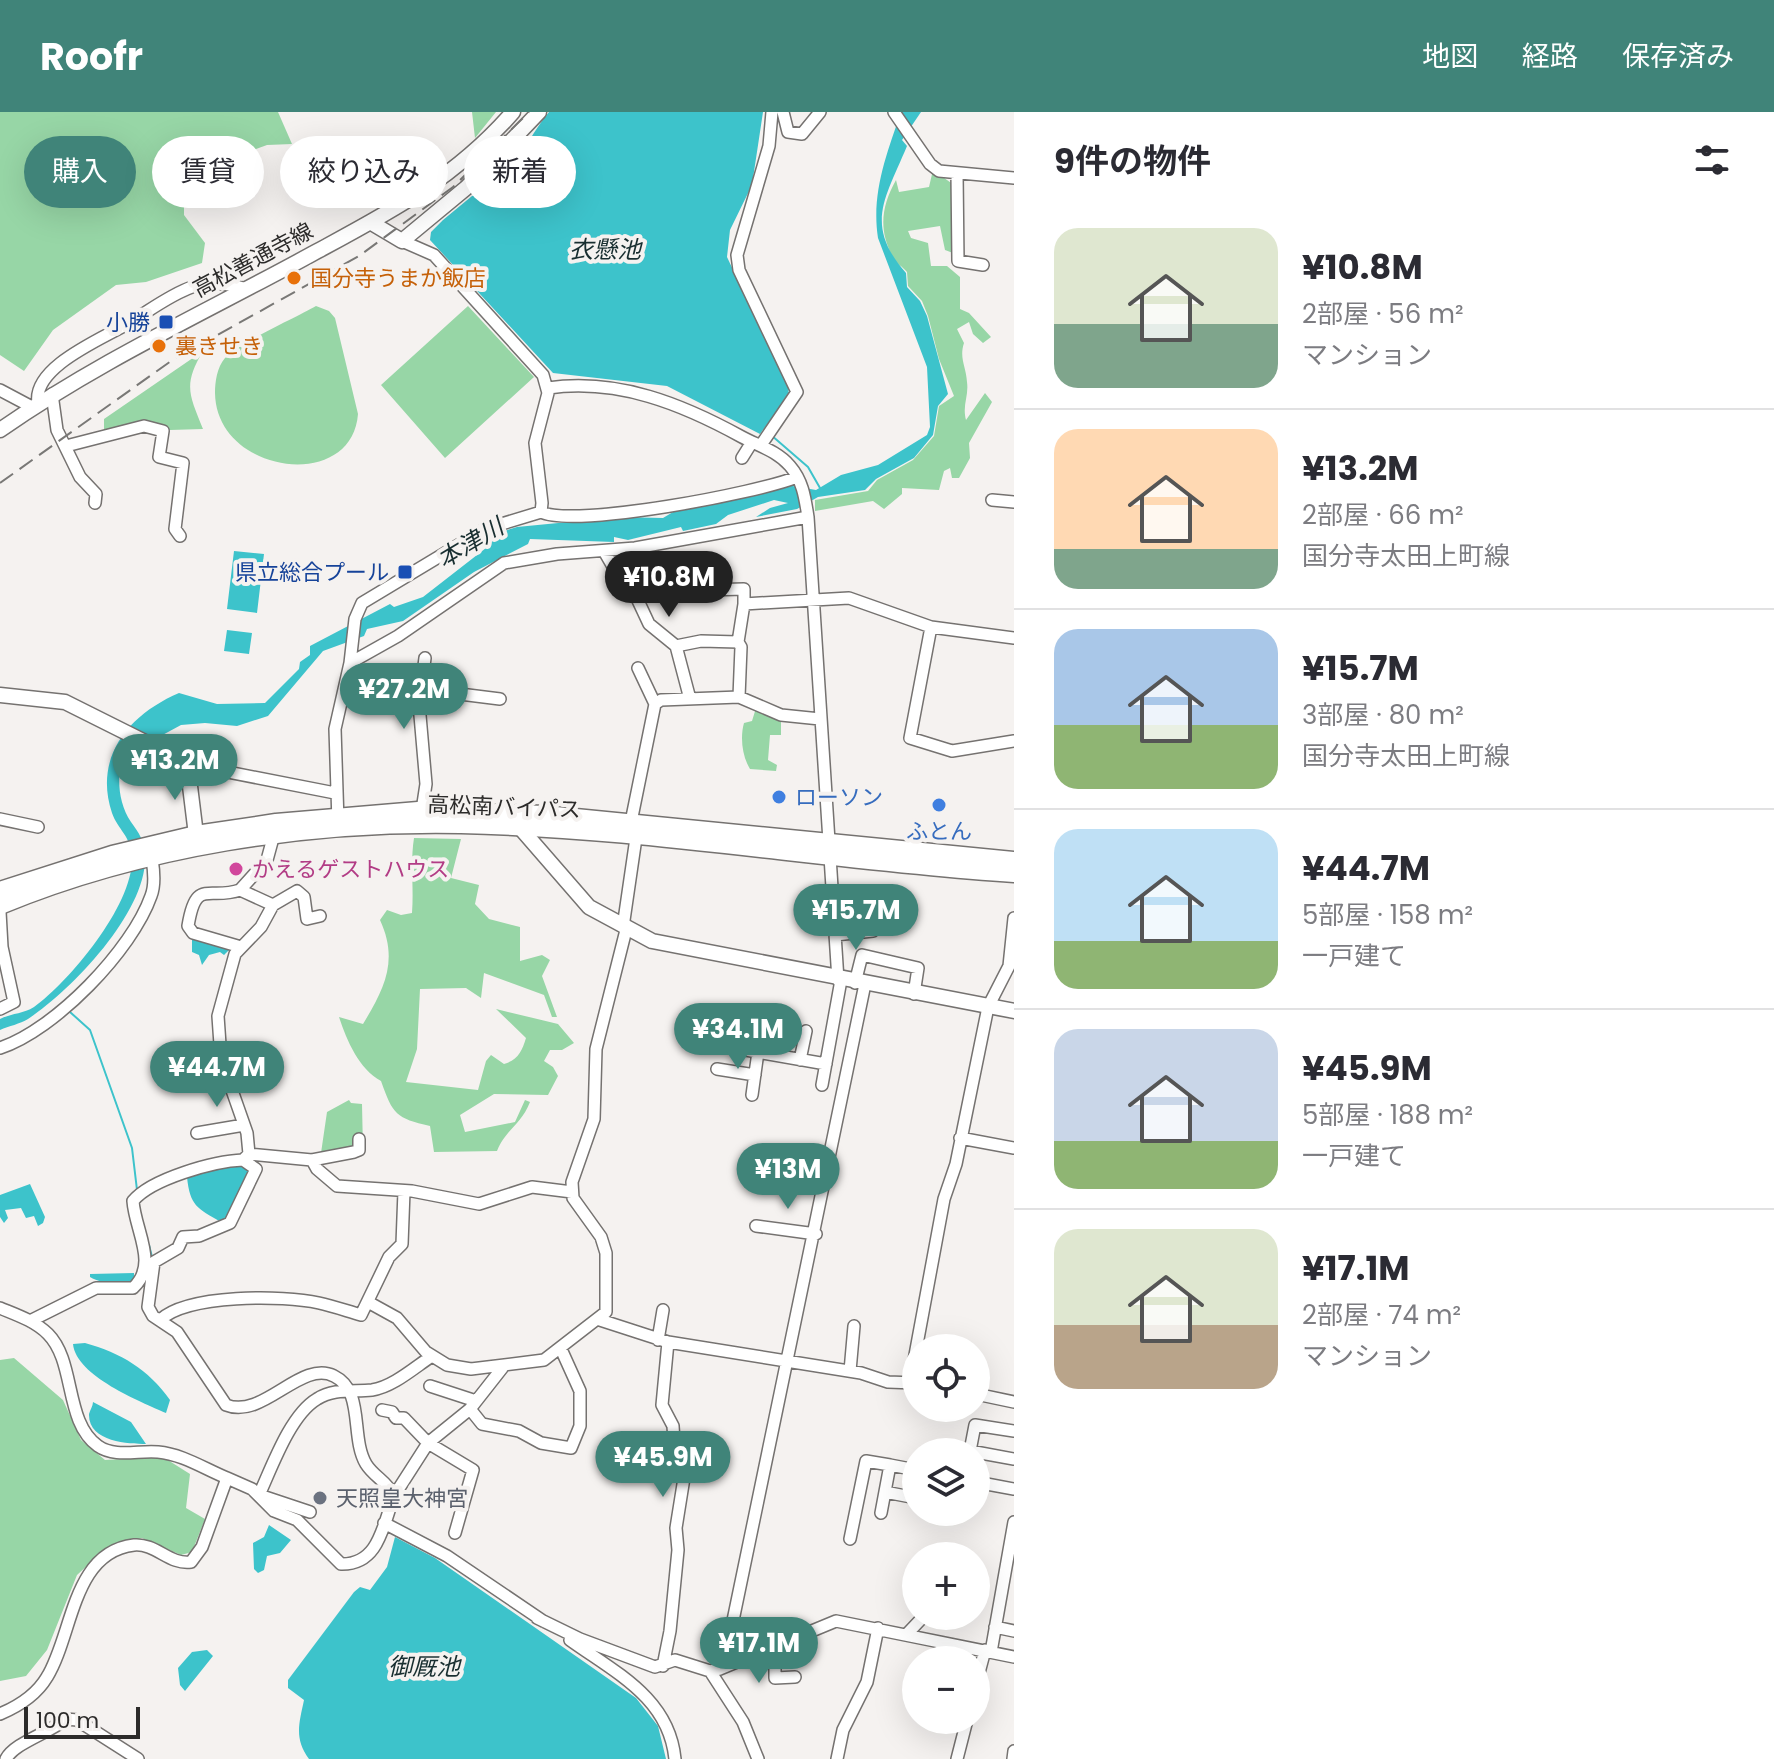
<!DOCTYPE html>
<html lang="ja">
<head>
<meta charset="utf-8">
<style>
  :root { --surface:#fff; --page:#f2f2f3; --text:#2b2b33; --muted:#7c7c81; --line:#e1e1e2; --accent:#408479 }
  body { margin:0; font-family:Poppins,"Noto Sans JP",sans-serif; background:var(--page); color:var(--text); height:100vh; display:flex; flex-direction:column; font-size:30px; white-space:nowrap }
  * { box-sizing:border-box; margin:0 }
  p { font-size:26px; color:var(--muted) }
  .icon { flex:none; width:44px; height:44px; fill:none; stroke:currentColor; stroke-width:2; stroke-linecap:round; stroke-linejoin:round }
  .map { position:relative; flex:1; overflow:hidden }
  .details { display:flex; flex-direction:column; background:var(--surface); width:760px }
  .details>* { flex:none }
  .top-card { position:absolute; left:24px; top:24px; width:760px; height:72px; display:flex; gap:16px }
  .controls { position:absolute; left:902px; top:1222px; display:grid; gap:16px }
  .controls a { display:grid; place-items:center; width:88px; height:88px; border-radius:50%; background:var(--surface); box-shadow:0 8px 32px #0002; font-size:40px }
  .scale { position:absolute; left:24px; bottom:20px; width:116px; box-sizing:border-box; padding-left:8px; border:4px solid #2c2b2a; border-top:0; font-size:22px; line-height:28px; white-space:nowrap; color:#2c2b2a; -webkit-text-stroke:6px #f5f2f0; paint-order:stroke }
  .price { position:absolute; translate:-50% -68px; padding:0 18px; border-radius:28px; background:var(--accent); color:#fff; font-size:26px; line-height:52px; filter:drop-shadow(0 2px 4px #0008) }
  .price::after { content:''; position:absolute; left:50%; top:48px; width:24px; height:18px; margin-left:-12px; background:inherit; clip-path:polygon(0 0,100% 0,50% 100%) }
  .price.active { background:#222; color:#fff }
  ul { padding:0; list-style:none }
  li { display:flex; align-items:center; gap:24px; height:200px; padding:0 40px }
  li+li { border-top:2px solid var(--line) }
  li span { display:grid; place-items:center; flex:none; width:224px; height:160px; border-radius:24px; color:#555 }
  li>.icon { margin-inline-start:auto }
  span .icon { width:96px; height:96px; fill:#fffc; stroke-width:1 }
  li b { font-size:34px }
  h2 { display:flex; justify-content:space-between; align-items:center; height:96px; padding:0 40px; font-size:34px }
  .tag { padding:0 28px; border-radius:36px; background:var(--surface); box-shadow:0 8px 32px #0002; font-size:28px; line-height:72px }
  .tag.active { background:var(--accent); color:#fff }
  header { display:flex; align-items:center; gap:48px; box-sizing:border-box; height:112px; padding:0 40px; background:var(--accent); color:#fff }
  header strong { font-size:38px }
  nav { display:flex; gap:44px; margin-inline-start:auto; font-size:28px }
  main { display:flex; flex:1; min-height:0 }
  .map>svg:first-child { display:block }
  .green { fill:#97d6a6 }
  .water { fill:#3dc3cb }
  .lines { fill:none; stroke-linecap:round; stroke-linejoin:round }
  .stream { stroke:#3dc3cb; stroke-width:2 }
  .minor-casing { stroke:#757270; stroke-width:14 }
  .major-casing { stroke:#757270; stroke-width:17 }
  .highway-casing { stroke:#757270; stroke-width:19 }
  .minor { stroke:#fff; stroke-width:11 }
  .major { stroke:#fff; stroke-width:14 }
  .highway { stroke:#fff; stroke-width:16 }
  .rail { stroke:#797876; stroke-width:2; stroke-dasharray:16 8; stroke-linecap:butt }
  .food-dot { fill:#e8710a; stroke:#f5f2f0; stroke-width:3 }
  .transit-dot { fill:#1a4fb4; stroke:#f5f2f0; stroke-width:3 }
  .shop-dot { fill:#3f7fe0; stroke:#f5f2f0; stroke-width:3 }
  .hotel-dot { fill:#d1479c; stroke:#f5f2f0; stroke-width:3 }
  .worship-dot { fill:#6b7280; stroke:#f5f2f0; stroke-width:3 }
  .labels { text-anchor:middle; dominant-baseline:central; stroke-width:8; stroke-linejoin:round; paint-order:stroke }
  .street-label { font-size:22px; fill:#2c2b2a; stroke:#f5f2f0 }
  .food-label { font-size:22px; fill:#c56008; stroke:#f5f2f0; text-anchor:start }
  .transit-label { font-size:22px; fill:#164399; stroke:#f5f2f0; text-anchor:end }
  .shop-label { font-size:22px; fill:#366cbe; stroke:#f5f2f0; text-anchor:start }
  .hotel-label { font-size:22px; fill:#b23c85; stroke:#f5f2f0; text-anchor:start }
  .worship-label { font-size:22px; fill:#5b616d; stroke:#f5f2f0; text-anchor:start }
  .water-label { font-size:24px; font-style:italic; fill:#182e30; stroke:#f5f2f0 }
</style>
</head>
<body>
<header>
<strong>Roofr</strong>
<nav><a>地図</a><a>経路</a><a>保存済み</a></nav>
</header>
<main>
<div class="map">
<svg width="1014" height="1647" viewBox="0 0 1014 1647">
  <rect width="100%" height="100%" fill="#f5f2f0"/>
  <path class="green" d="M0 0H278L292 32 267 33 211 53 220 78 184 91V103L205 131 202 151 146 170 116 173 53 218 24 259 0 243Z
    M472 0H496L475 26Z
    M933 58 954 73 953 141 945 138 940 114 908 119 911 126 928 131 931 154H947L960 165V197L969 201 991 225 983 231 973 222 969 210 957 217 964 231C959 246 966 254 967 270 969 284 962 293 966 308L985 281 992 290 969 331 970 346 959 366H952L950 356 944 359 939 378 902 376V382L884 397 873 389 815 399V388L868 379 877 368 913 348 934 324 939 294 954 284 939 247 928 204 922 189 908 174 907 160C902 154 897 152 894 147 878 119 881 95 896 68L899 80 929 75Z
    M316 194 329 199 335 206 358 302C352 381 216 362 215 281 215 270 217 255 225 246 241 230 295 206 316 194Z
    M468 194 534 265 445 346 381 273Z
    M203 239C183 273 189 282 203 317L104 320V307Z
    M756 596 781 605V623H770L768 648 777 653 776 659 750 657C742 644 740 625 744 611L752 609Z
    M414 726 461 727 451 766 479 773 475 792 489 807 520 815V849L542 843 550 848 542 864 557 905H552L544 883 484 861 481 886 466 876 420 877 417 937 406 970 478 978 486 949 491 943 504 952C518 948 522 939 526 926L496 897 558 912 574 931 562 938H550L544 949 553 955 558 964 548 983 494 982 460 1003 465 1020 515 1010 525 988 530 990C521 1013 506 1017 497 1039L434 1040 430 1014C396 1006 393 1003 381 969 359 957 347 929 339 905L363 912C384 877 399 849 380 808L387 798 401 803 412 801C414 774 410 752 414 726Z
    M349 988 351 991 362 992 363 1038 321 1041 327 1000Z
    M14 1246 63 1288 81 1328 105 1348 163 1345 190 1362 186 1396 205 1407 192 1440 181 1443 142 1426 104 1438 77 1463 47 1538 26 1564 0 1569V1248Z"/>
  <path class="water" d="M549 0H763L752 73 730 118 727 145 788 274 789 283 760 322 667 274 553 261 430 128 431 120 443 108 472 84 486 81 510 59 508 56C526 38 533 19 549 0Z
    M901 0H921L902 28 907 34C885 87 864 113 906 161L907 175 920 189 927 204 948 282 938 294 933 323 914 346 876 367 865 378 818 385 797 397 756 405 770 396 788 391 774 388 728 403 716 412 683 419 681 415 628 428 614 425V430L530 427 528 432 474 460 403 509 367 517 364 524 323 539 268 604 237 614 205 611 181 613 157 626 133 631 123 640C117 663 117 689 131 710 139 721 144 728 145 742 149 798 72 878 28 907 20 912 9 914 0 918V907C12 901 23 902 34 895 70 869 134 792 132 745 131 724 118 718 112 701 93 644 130 602 179 581L217 592 265 591 299 557 300 550 310 543V534L390 492 394 495 423 485 486 436 498 421 517 415 620 405 663 406 678 397 787 373 816 378 841 363 878 353 927 323 930 315 927 255 878 126C871 81 887 41 901 0Z
    M234 439 264 442 257 501 227 497Z
    M227 518 252 521 249 542 224 539Z
    M192 827 227 833 231 836 224 843 220 840 209 843 202 853 199 843 192 840Z
    M234 1052 251 1059 228 1105 221 1110C197 1096 190 1094 187 1065Z
    M30 1072 45 1105 43 1111 38 1114 34 1104 26 1106 21 1096 5 1098 8 1106 4 1111 0 1105V1083Z
    M134 1161V1169C123 1175 100 1171 90 1165V1162Z
    M85 1231C121 1241 148 1257 170 1288L166 1301C141 1290 76 1264 73 1232Z
    M93 1290 131 1310 146 1332C129 1332 88 1330 89 1302 90 1298 93 1294 93 1290Z
    M269 1413 291 1428 280 1441 267 1444 264 1458 258 1461 254 1457 253 1431 264 1425Z
    M395 1425 435 1446 636 1586 658 1614 666 1647H309C294 1626 299 1612 304 1588L288 1576V1568L354 1480 360 1475 370 1478 387 1455Z
    M207 1538 213 1544 185 1579 180 1573 178 1556 192 1540Z"/>
  <g class="lines">
    <path class="stream" d="M771 323 808 355 820 376
      M70 900 90 918 132 1036 137 1078
      M149 1133 152 1145"/>
    <g class="minor-casing">
      <path id="minor" d="M783 0 788 20 802 22 820 0
        M894 0 930 52 939 59 1014 66
        M957 61 958 149 983 153
        M548 276C618 266 682 292 742 325 759 334 777 339 790 354 803 369 805 386 808 405L838 868
        M0 278 32 295
        M52 282 57 318 80 365 96 382 95 391
        M38 291C32 255 102 227 127 212 148 200 169 183 192 175 210 169 230 172 247 177
        M761 333 797 280 739 158 737 143 769 34 772 0
        M66 334 144 314 163 319 159 345 183 351 175 417 180 424
        M742 346 752 330
        M992 388 1014 390
        M541 400C575 416 758 381 797 365
        M604 439 615 458 627 465 649 512 676 534 690 587
        M635 485 669 479 744 477V492
        M931 515 910 626 952 639 1014 629
        M676 534 701 529 738 530
        M350 551 398 524 504 451 557 442 635 436 808 405
        M638 556 655 592
        M420 577 500 587
        M739 585 741 535 738 530 744 492 849 486 931 515 1014 526
        M182 651 335 681
        M422 698 426 672 419 592 425 546
        M0 707 38 715
        M338 710 335 617 350 551 355 507 362 491 485 417 541 400 542 391 535 331 548 281 543 263 434 143 402 129
        M631 710 655 592 661 588 739 585 781 603 820 607
        M240 778 273 793
        M0 800 2 835 14 890 0 897
        M623 815 636 726
        M835 823 873 819
        M241 835 193 821 188 814C196 765 208 789 240 778L267 748 273 726
        M855 871 862 843 918 856 914 882
        M722 934 826 952
        M0 936C55 918 132 838 151 784 155 774 154 759 152 747
        M800 948 806 919
        M717 957 755 963
        M822 973 841 868
        M752 983 758 940
        M197 1021 244 1013
        M960 1026 1014 1036
        M249 1042 247 1021 221 947 218 904 235 842 261 815 273 793 297 779 304 785 307 807 320 804
        M243 1048 256 1057 230 1111 199 1124 183 1125 178 1136 154 1150 148 1195 153 1204 177 1220 226 1293C263 1308 301 1247 334 1264 365 1279 350 1325 366 1352 374 1365 387 1369 394 1384L428 1331 470 1297 503 1255
        M312 1048 354 1040 359 1038V1027
        M756 1114 816 1122
        M368 1190 397 1206 426 1240 447 1253 471 1257 544 1248 606 1200V1141L601 1125 573 1086 572 1070 594 1007 596 937 626 818
        M0 1196C17 1203 35 1209 48 1222 76 1250 64 1310 98 1334 115 1346 139 1338 158 1340 182 1342 205 1357 227 1366
        M160 1208C188 1182 283 1183 319 1191 333 1194 347 1199 361 1203L389 1145 402 1132 404 1079
        M600 1208 668 1230 861 1261 888 1270 915 1271
        M30 1209 96 1176H133C159 1152 135 1119 133 1089 151 1067 214 1049 243 1048L249 1042 312 1048 317 1057 337 1074 412 1079 479 1092 532 1075 572 1080
        M658 1228 663 1198
        M850 1259 854 1214
        M910 1270 944 1087 956 1052 988 895 1009 854 1014 806
        M430 1274 476 1289
        M976 1282 1014 1290
        M470 1297 482 1312 519 1319 541 1331 571 1336 580 1314V1279L561 1237
        M382 1298 392 1300 396 1306H404L428 1331 473 1358 455 1421
        M1014 1319 975 1313 970 1339 1014 1347
        M976 1370 1014 1377
        M885 1380 916 1386
        M310 1400 259 1383C272 1355 290 1303 317 1287 334 1276 353 1280 372 1278 393 1275 415 1255 432 1244
        M881 1401 890 1353 916 1358
        M384 1411 447 1444 543 1509
        M850 1427 866 1349 890 1353
        M537 1506 580 1527 655 1555 675 1548 710 1559 720 1557 836 1509 1014 1545
        M995 1515 1014 1519
        M906 1523 924 1504
        M570 1528C616 1561 669 1586 675 1647
        M775 1532V1566L795 1565
        M758 1540 740 1535 730 1523 865 872
        M991 1540 1014 1410
        M663 1554 670 1519 678 1438 676 1416 684 1366 675 1344 673 1314 662 1293 668 1230
        M710 1559 743 1610 758 1647
        M976 1572 985 1538
        M0 1602C19 1594 37 1582 47 1565 73 1523 72 1440 134 1433 156 1431 169 1453 191 1450L202 1435 227 1366 252 1377 274 1399 297 1408 341 1452C379 1453 383 1413 394 1384
        M6 1647C14 1631 49 1621 66 1607L77 1608 138 1647
        M837 1647 843 1618 867 1570 878 1516
        M957 1647 967 1608
        M1013 1647 1014 1639"/>
    </g>
    <g class="major-casing">
      <path id="major" d="M370 110 402 129 466 76 539 0
        M0 318C99 249 206 200 312 142 388 101 455 67 513 0
        M0 583 65 590 173 644 189 666 197 731
        M516 711 589 795 652 829 1014 899"/>
    </g>
    <g class="highway-casing">
      <path id="highway" d="M0 778 112 742 196 722 276 710 418 698 545 702 1014 748
        M0 794C143 735 307 710 461 713 646 717 830 750 1014 762"/>
    </g>
    <use href="#minor" class="minor"/>
    <use href="#major" class="major"/>
    <use href="#highway" class="highway"/>
    <path class="rail" d="M0 371 171 249 359 144 453 75 529 0"/>
  </g>
  <g class="food-dot">
    <circle cx="294" cy="166" r="8"/>
    <circle cx="159" cy="234" r="8"/>
  </g>
  <g class="transit-dot">
    <rect x="158" y="202" width="16" height="16" rx="4"/>
    <rect x="397" y="452" width="16" height="16" rx="4"/>
  </g>
  <g class="shop-dot">
    <circle cx="779" cy="685" r="8"/>
    <circle cx="939" cy="693" r="8"/>
  </g>
  <circle class="hotel-dot" cx="236" cy="757" r="8"/>
  <circle class="worship-dot" cx="320" cy="1386" r="8"/>
  <g class="labels">
    <g class="street-label">
      <text transform="translate(253 148) rotate(-28)">高松善通寺線</text>
      <text transform="translate(504 695) rotate(2)">高松南バイパス</text>
    </g>
    <g class="food-label">
      <text x="310" y="166">国分寺うまか飯店</text>
      <text x="175" y="234">裏きせき</text>
    </g>
    <g class="transit-label">
      <text x="150" y="210">小勝</text>
      <text x="389" y="460">県立総合プール</text>
    </g>
    <g class="shop-label">
      <text x="795" y="685">ローソン</text>
      <text x="939" y="719" text-anchor="middle">ふとん</text>
    </g>
    <g class="hotel-label">
      <text x="252" y="757">かえるゲストハウス</text>
    </g>
    <g class="worship-label">
      <text x="336" y="1386">天照皇大神宮</text>
    </g>
    <g class="water-label">
      <text x="605" y="137">衣懸池</text>
      <text transform="translate(470 431) rotate(-31)">本津川</text>
      <text x="424" y="1554">御厩池</text>
    </g>
  </g>
</svg>
<div class="controls">
<a><svg class="icon" aria-label="locate" viewBox="0 0 24 24"><circle cx="12" cy="12" r="6"/><path d="M12 2v4M12 18v4M2 12h4M18 12h4"/></svg></a>
<a><svg class="icon" aria-label="layers" viewBox="0 0 24 24"><path d="M12 4l9 5-9 5-9-5zM3 14l9 5 9-5"/></svg></a>
<a>+</a>
<a>−</a>
</div>
<div class="scale">100 m</div>
<b class="price active" style="left:669px;top:507px">¥10.8M</b>
<b class="price" style="left:404px;top:619px">¥27.2M</b>
<b class="price" style="left:175px;top:690px">¥13.2M</b>
<b class="price" style="left:856px;top:840px">¥15.7M</b>
<b class="price" style="left:738px;top:959px">¥34.1M</b>
<b class="price" style="left:217px;top:997px">¥44.7M</b>
<b class="price" style="left:788px;top:1099px">¥13M</b>
<b class="price" style="left:663px;top:1387px">¥45.9M</b>
<b class="price" style="left:759px;top:1573px">¥17.1M</b>
<div class="top-card">
<a class="tag active">購入</a>
<a class="tag">賃貸</a>
<a class="tag">絞り込み</a>
<a class="tag">新着</a>
</div>
</div>
<section class="details">
<h2>9件の物件<svg class="icon" aria-label="filters" viewBox="0 0 24 24"><path d="M4 7h16M4 17h16"/><circle cx="9" cy="7" r="2"/><circle cx="15" cy="17" r="2"/></svg></h2>
<ul>
<li><span style="background:linear-gradient(#dfe7d0 60%,#7fa58c 0)"><svg class="icon" aria-label="home" viewBox="0 0 24 24"><path d="M3 11l9-7 9 7M6 9v11h12V9"/></svg></span><div><b>¥10.8M</b><p>2部屋 · 56 m²</p><p>マンション</p></div></li>
<li><span style="background:linear-gradient(#ffd9b3 75%,#7fa58c 0)"><svg class="icon" aria-label="home" viewBox="0 0 24 24"><path d="M3 11l9-7 9 7M6 9v11h12V9"/></svg></span><div><b>¥13.2M</b><p>2部屋 · 66 m²</p><p>国分寺太田上町線</p></div></li>
<li><span style="background:linear-gradient(#a9c7e8 60%,#8fb573 0)"><svg class="icon" aria-label="home" viewBox="0 0 24 24"><path d="M3 11l9-7 9 7M6 9v11h12V9"/></svg></span><div><b>¥15.7M</b><p>3部屋 · 80 m²</p><p>国分寺太田上町線</p></div></li>
<li><span style="background:linear-gradient(#bfe0f5 70%,#8fb573 0)"><svg class="icon" aria-label="home" viewBox="0 0 24 24"><path d="M3 11l9-7 9 7M6 9v11h12V9"/></svg></span><div><b>¥44.7M</b><p>5部屋 · 158 m²</p><p>一戸建て</p></div></li>
<li><span style="background:linear-gradient(#c9d6e8 70%,#8fb573 0)"><svg class="icon" aria-label="home" viewBox="0 0 24 24"><path d="M3 11l9-7 9 7M6 9v11h12V9"/></svg></span><div><b>¥45.9M</b><p>5部屋 · 188 m²</p><p>一戸建て</p></div></li>
<li><span style="background:linear-gradient(#dfe7d0 60%,#b9a48a 0)"><svg class="icon" aria-label="home" viewBox="0 0 24 24"><path d="M3 11l9-7 9 7M6 9v11h12V9"/></svg></span><div><b>¥17.1M</b><p>2部屋 · 74 m²</p><p>マンション</p></div></li>
</ul>
</section>
</main>
</body>
</html>
